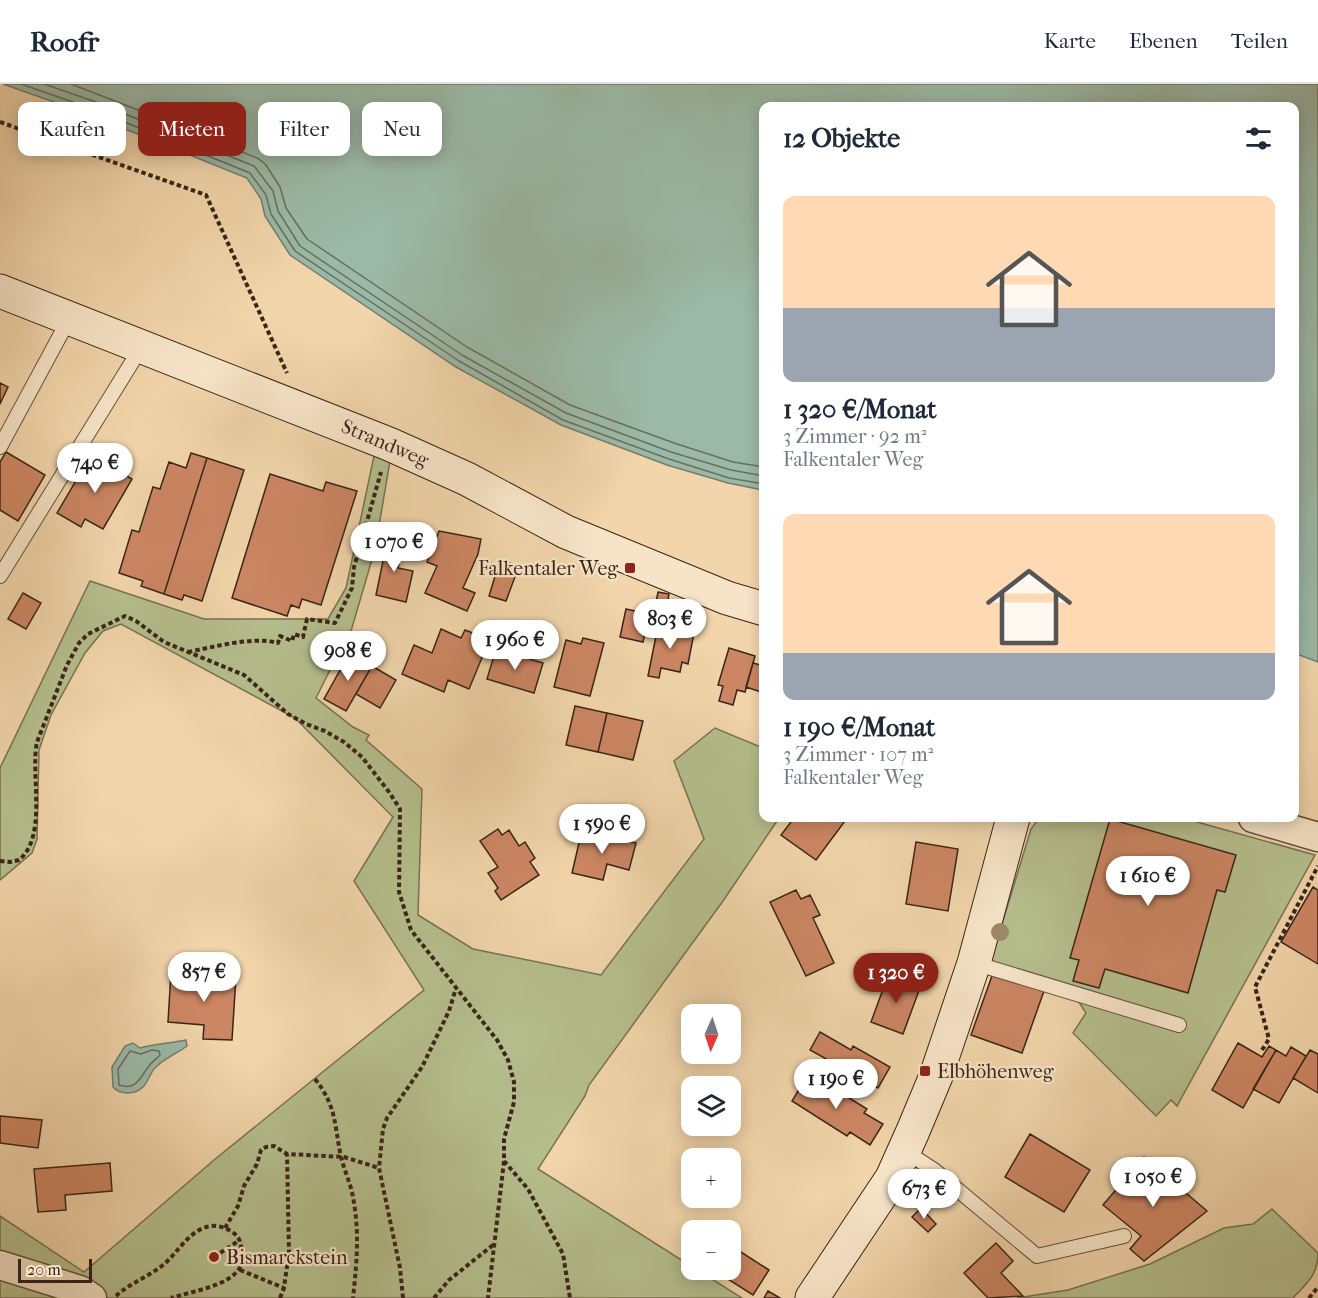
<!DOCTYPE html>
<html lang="de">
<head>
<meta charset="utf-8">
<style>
  :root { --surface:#fff; --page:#f2f2f3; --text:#1f2937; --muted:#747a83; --line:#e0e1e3; --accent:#8f2418 }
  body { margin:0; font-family:"IM FELL French Canon",serif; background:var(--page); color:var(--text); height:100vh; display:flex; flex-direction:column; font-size:22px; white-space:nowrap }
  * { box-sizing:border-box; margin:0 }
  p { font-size:20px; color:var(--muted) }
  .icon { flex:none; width:33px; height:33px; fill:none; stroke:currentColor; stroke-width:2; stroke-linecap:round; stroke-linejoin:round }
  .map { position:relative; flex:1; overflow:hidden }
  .side { position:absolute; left:759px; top:18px; width:540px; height:720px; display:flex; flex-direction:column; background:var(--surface); border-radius:12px; box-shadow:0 3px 15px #0003 }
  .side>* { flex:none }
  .guide { position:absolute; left:18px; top:18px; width:570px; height:54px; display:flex; gap:12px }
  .needle { width:39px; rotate:183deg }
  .buttons { position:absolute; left:681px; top:920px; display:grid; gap:12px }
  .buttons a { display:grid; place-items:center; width:60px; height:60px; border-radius:12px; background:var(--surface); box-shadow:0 3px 15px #0003; font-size:30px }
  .scale { position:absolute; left:18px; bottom:15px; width:74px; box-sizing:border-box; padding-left:6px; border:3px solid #3a2518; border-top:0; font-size:16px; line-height:21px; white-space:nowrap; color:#3a2518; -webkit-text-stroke:4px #f7e4c8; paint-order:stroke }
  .price { position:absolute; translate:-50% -51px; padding:0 14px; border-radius:21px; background:#fff; color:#222; font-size:20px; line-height:39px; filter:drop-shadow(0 2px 3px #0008) }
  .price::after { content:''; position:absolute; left:50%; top:36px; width:18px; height:14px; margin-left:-9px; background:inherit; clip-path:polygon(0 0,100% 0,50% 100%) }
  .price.selected { background:var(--accent); color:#fff }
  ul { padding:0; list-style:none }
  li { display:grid; align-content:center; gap:12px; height:318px; padding:0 24px }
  li span { display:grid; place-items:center; height:186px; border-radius:12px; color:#555 }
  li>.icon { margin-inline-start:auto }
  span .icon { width:108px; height:108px; fill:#fffc; stroke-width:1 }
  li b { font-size:26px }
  h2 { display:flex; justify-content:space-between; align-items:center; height:72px; padding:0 24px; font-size:26px }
  .pill { padding:0 21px; border-radius:12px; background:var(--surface); box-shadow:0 3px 15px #0003; font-size:21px; line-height:54px }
  .pill.selected { background:var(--accent); color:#fff }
  header { display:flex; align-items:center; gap:36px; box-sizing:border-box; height:84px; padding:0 30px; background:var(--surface); border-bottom:2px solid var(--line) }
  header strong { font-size:28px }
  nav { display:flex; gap:33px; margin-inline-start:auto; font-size:21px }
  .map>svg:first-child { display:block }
  .green { fill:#b5be8d; stroke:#787252; stroke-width:1.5 }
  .water { fill:#9bb9a7; stroke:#747e6e; stroke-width:1.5 }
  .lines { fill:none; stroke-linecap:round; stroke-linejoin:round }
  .shore { stroke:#6a6f60; stroke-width:1.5 }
  .building { fill:#cc8663; stroke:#3a2518; stroke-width:1.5 }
  .lane-casing { stroke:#68513d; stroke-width:16 }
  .street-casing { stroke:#68513d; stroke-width:31 }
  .secondary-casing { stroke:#3a2518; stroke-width:35 }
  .path { stroke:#3a2518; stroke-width:4; stroke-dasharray:4.5 3; stroke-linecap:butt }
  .lane { stroke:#f7e4c8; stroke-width:14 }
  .street { stroke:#f7e4c8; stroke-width:28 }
  .secondary { stroke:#f7e4c8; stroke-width:33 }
  .tree { fill:#9e896a }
  .poi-dot { fill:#8f2418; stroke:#f7e4c8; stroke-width:2 }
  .labels { text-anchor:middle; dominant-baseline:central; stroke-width:4.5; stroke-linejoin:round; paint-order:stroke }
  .street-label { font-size:20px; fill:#3a2518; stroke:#f7e4c8 }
  .poi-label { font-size:20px; fill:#3a2518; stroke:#f7e4c8; text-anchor:start }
</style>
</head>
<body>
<header>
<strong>Roofr</strong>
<nav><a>Karte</a><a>Ebenen</a><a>Teilen</a></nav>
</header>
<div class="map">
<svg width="1318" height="1214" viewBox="0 0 1318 1214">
  <rect width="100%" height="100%" fill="#f2d5ab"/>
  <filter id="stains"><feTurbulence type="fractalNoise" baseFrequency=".00333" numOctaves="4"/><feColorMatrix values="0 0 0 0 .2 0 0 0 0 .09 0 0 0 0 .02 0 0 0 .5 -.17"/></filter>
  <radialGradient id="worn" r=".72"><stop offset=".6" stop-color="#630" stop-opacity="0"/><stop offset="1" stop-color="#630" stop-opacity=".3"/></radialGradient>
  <path class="green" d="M374 372 390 377 375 465 349 554 329 588 316 614 353 643 369 651 366 656 422 705 418 831 473 865 601 891 704 755 674 677 715 644 763 664 764 734H779L723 817 589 1001 585 1012 538 1085 691 1182 692 1185H696L742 1214H0V1132L84 1188 214 1076 424 906 354 797 393 733 295 634 121 540 103 547 85 569 51 631 39 666 37 755 32 769 0 796V684L90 497 204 535H328L346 504Z
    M1039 734H1183L1315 771 1177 1022 1171 1016 1156 1032 1073 949 1086 929 1075 912 988 886 1031 745Z
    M1272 1125 1318 1169C1318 1191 1307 1199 1293 1214H1017L1068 1206 1150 1180 1224 1144 1253 1140Z"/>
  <path class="water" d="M3 0H1318V578L1294 569V22H764L763 406 728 399 667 381 561 341 456 283 290 171 265 132 261 115 247 94 88 30Z
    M186 956 187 962C178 969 165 974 156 983 150 988 149 997 143 1003 135 1011 120 1011 113 1003L112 983 125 962 133 959 140 964C155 960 171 959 186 956Z"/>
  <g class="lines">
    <path class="shore" d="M21 0 90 24 250 89 266 111 271 130 295 167 459 277 563 336 669 375 729 394 764 400
      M44 0 93 17 254 82 273 107 278 127 300 162 462 271 566 329 671 368 731 386 764 392
      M71 0 200 50 259 75 266 81 280 103 286 124 307 155 467 263 570 321 674 359 733 378 764 383
      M152 966 159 967 160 971C156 975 152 978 149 982 140 993 137 1007 119 1001L118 985 130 967 141 970Z"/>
  </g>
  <path class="building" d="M0 299 8 303 0 320Z
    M6 368 45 391 18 437 0 426V378Z
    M191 369 207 374 164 510 141 502 143 497 119 489 132 446 139 448 153 403 160 405 169 378 186 384Z
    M91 371 132 395 103 445 85 435 81 443 57 429Z
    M207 374 244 386 202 517 184 511 182 516 164 510Z
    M270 390 323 407 326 398 357 407 321 521 302 515 299 524 291 521 287 532 232 514Z
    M439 447 481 455 478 470 463 504 475 509 467 527 425 509 437 482 427 478Z
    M388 453 404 457 398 484 413 487 406 518 376 511Z
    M500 476 519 482 506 517 489 512Z
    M658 508 669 510 665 531 654 528Z
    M23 509 41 519 26 545 8 535Z
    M626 525 649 530 643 558 620 553Z
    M658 542 694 549 688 580 682 578 680 588 661 584 659 594 648 592Z
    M441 545 461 554 465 546 483 553 479 562 486 564 469 605 448 596 444 608 402 590 414 561 432 569Z
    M583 554 604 559 590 612 554 603 566 556 581 560Z
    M729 564 755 572 745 608 737 606 733 621 719 617 723 602 718 601Z
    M496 565 543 579 534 609 487 595Z
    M349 570 372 582 346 627 324 615Z
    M753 579 764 582V609L746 603Z
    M372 582 396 596 380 624 356 610Z
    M575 622 607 629 598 668 566 661Z
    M607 629 643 637 633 676 598 668Z
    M794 734H841L845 737 816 776 781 751Z
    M1110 735 1236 771 1225 808 1217 806 1188 909 1105 885 1099 904 1073 897 1079 876 1070 874Z
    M498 745 502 751 509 746 519 762 525 758 535 774 530 778 539 791 501 816 495 807 498 804 488 789 498 783 480 757Z
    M582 746 636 759 629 786 607 780 603 796 572 789Z
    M916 758 958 765 948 827 906 820Z
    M1313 803 1318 806V880L1281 858Z
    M796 806 801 815 810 811 820 831 813 834 834 879 806 892 770 818Z
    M171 888 236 892 232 956 203 955 204 941 168 938Z
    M889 889 921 901 903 950 871 938Z
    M993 889 1044 907 1022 969 971 951Z
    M820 948 851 966 853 962 890 983 878 1004 810 966Z
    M1238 959 1262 973 1269 962 1276 966 1243 1024 1212 1006Z
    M1291 963 1306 972 1279 1019 1253 1005 1276 966 1286 972Z
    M1310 966 1318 970V1009L1293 994Z
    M809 989 867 1025 864 1029 883 1040 870 1061 850 1048 847 1052 792 1017Z
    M0 1032 42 1036 38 1064 0 1059Z
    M1030 1050 1090 1086 1064 1128 1005 1093Z
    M1144 1073 1207 1127 1144 1177 1130 1165 1141 1152 1103 1121Z
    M110 1079 112 1107 65 1111 66 1126 38 1128 34 1085Z
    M921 1124 936 1140 928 1148 912 1133Z
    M996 1159 1013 1177 1001 1189 1023 1212 988 1214 964 1189Z
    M730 1161 769 1186 753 1211 712 1185H730Z
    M768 1207 780 1214H764Z"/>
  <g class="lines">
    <g class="lane-casing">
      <path id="lane" d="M0 363 69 235
        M0 492 142 262
        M974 879 1179 941
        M905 1067 934 1086 1037 1172 1124 1152"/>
    </g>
    <g class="street-casing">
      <path id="street" d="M1253 734 1318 753
        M0 1181 80 1206 92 1214"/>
    </g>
    <g class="secondary-casing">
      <path id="secondary" d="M0 207 389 360 467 395 566 448 727 514 764 525
        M812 1214 892 1094 913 1047 936 992 974 879 1013 734"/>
    </g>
    <path class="path" d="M0 38 206 111 287 289
      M188 568C214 563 252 552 278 559L280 552 292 557 294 550 303 553 307 535 335 539 352 504 354 483 381 388
      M0 777 10 778 19 776C48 752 30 691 37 658L67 581 79 559 88 550 125 532 136 537 164 558 244 591 288 630 306 640 325 647 344 658 362 673 389 708 400 725 399 808 411 846 497 956 508 976 514 998V1018L504 1055V1077L488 1214
      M1262 966 1269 955 1255 903 1318 782
      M315 995C337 1023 334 1040 341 1073 344 1085 349 1096 352 1108 360 1146 357 1176 353 1214
      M504 1077 528 1105 563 1170 570 1214
      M225 1144 238 1122 244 1102 257 1080 261 1066 266 1063 274 1062 287 1070 344 1073 379 1084
      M214 1173 240 1156
      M240 1186 284 1204
      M116 1212C130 1199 148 1193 163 1181 178 1169 190 1144 212 1142 221 1141 231 1146 237 1152 241 1157 241 1163 242 1169 249 1200 191 1207 171 1214
      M280 1214 284 1204 289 1168 287 1070
      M403 1214 400 1184 379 1084 383 1045 387 1034 422 983 449 927 456 904
      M434 1214 449 1196 493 1161
      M1309 1214 1318 1203"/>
    <use href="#lane" class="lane"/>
    <use href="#street" class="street"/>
    <use href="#secondary" class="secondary"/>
  </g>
  <circle class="tree" cx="1000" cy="848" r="9"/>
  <g class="poi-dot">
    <rect x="624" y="478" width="12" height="12" rx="3"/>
    <rect x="919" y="981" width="12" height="12" rx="3"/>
    <circle cx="214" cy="1173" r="6"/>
  </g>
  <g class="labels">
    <g class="street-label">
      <text transform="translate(385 359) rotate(23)">Strandweg</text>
    </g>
    <g class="poi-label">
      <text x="618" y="484" text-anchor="end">Falkentaler Weg</text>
      <text x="937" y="987">Elbhöhenweg</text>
      <text x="226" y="1173">Bismarckstein</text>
    </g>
  </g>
  <rect width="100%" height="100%" filter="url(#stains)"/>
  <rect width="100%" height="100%" fill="url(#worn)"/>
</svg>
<div class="buttons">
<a><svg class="needle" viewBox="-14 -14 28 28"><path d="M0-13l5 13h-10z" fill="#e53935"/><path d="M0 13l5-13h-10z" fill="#747a83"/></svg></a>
<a><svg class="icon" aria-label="layers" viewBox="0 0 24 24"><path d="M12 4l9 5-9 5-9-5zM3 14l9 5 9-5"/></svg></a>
<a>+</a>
<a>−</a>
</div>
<div class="scale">20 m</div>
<b class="price" style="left:95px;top:410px">740 €</b>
<b class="price" style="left:394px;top:489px">1 070 €</b>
<b class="price" style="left:670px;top:566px">803 €</b>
<b class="price" style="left:515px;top:587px">1 960 €</b>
<b class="price" style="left:348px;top:598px">908 €</b>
<b class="price" style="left:602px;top:771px">1 590 €</b>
<b class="price" style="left:1148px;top:823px">1 610 €</b>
<b class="price" style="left:204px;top:919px">857 €</b>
<b class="price selected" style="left:896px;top:920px">1 320 €</b>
<b class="price" style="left:836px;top:1026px">1 190 €</b>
<b class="price" style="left:1153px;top:1124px">1 050 €</b>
<b class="price" style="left:924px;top:1136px">673 €</b>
<div class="guide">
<a class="pill">Kaufen</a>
<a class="pill selected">Mieten</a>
<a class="pill">Filter</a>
<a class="pill">Neu</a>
</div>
<section class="side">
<h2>12 Objekte<svg class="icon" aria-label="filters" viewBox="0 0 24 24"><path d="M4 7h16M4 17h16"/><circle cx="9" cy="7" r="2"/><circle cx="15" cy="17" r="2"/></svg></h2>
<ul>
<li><span style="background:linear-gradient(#ffd9b3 60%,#9aa5b1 0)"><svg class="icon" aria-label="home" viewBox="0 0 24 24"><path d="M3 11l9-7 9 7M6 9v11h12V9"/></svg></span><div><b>1 320 €/Monat</b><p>3 Zimmer · 92 m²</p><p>Falkentaler Weg</p></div></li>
<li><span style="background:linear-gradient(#ffd9b3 75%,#9aa5b1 0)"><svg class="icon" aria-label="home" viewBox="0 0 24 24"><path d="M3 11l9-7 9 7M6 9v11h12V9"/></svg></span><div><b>1 190 €/Monat</b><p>3 Zimmer · 107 m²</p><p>Falkentaler Weg</p></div></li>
</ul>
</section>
</div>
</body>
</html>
